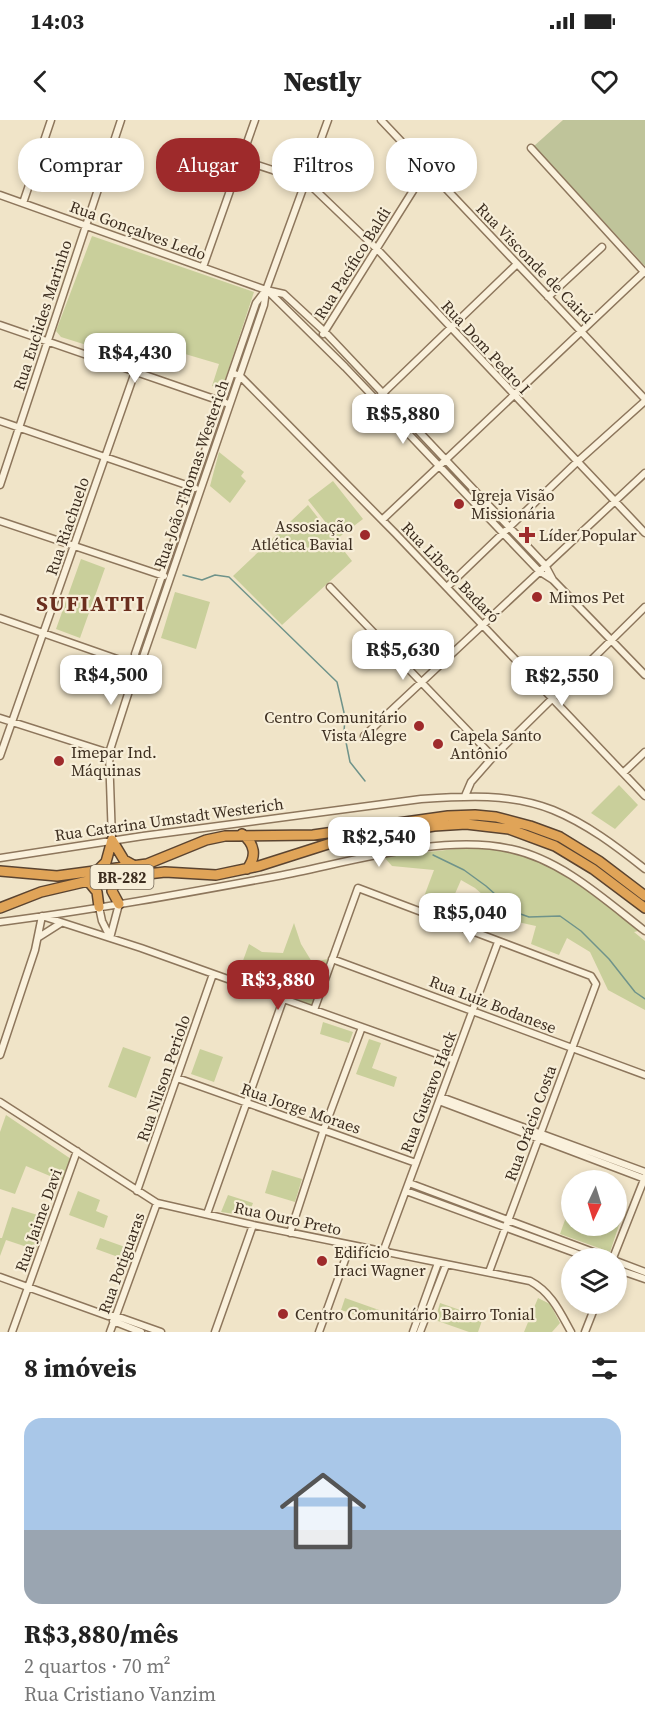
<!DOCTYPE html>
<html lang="pt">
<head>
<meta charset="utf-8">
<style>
  :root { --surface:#fff; --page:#f2f2f2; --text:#222; --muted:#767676; --line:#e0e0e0; --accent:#9e2a2b }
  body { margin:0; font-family:"Source Serif 4",serif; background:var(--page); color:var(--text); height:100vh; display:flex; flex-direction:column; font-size:22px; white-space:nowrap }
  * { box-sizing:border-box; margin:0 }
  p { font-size:20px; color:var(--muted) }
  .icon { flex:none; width:33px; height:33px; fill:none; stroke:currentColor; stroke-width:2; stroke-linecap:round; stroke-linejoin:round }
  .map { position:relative; height:1212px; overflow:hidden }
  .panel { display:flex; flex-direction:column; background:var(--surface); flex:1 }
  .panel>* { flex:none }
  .hud { position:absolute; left:18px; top:18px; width:609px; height:54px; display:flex; gap:12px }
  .needle { width:39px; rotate:184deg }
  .tools { position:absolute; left:561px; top:1050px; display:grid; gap:12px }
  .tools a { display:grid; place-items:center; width:66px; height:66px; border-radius:50%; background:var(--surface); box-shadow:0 3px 9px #0003; font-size:30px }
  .price { position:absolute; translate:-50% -51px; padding:0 14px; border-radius:12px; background:#fff; color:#222; font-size:20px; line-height:39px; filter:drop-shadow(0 2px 3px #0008) }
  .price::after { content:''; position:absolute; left:50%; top:36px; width:18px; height:14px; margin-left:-9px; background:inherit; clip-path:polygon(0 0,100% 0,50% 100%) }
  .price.on { background:var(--accent); color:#fff }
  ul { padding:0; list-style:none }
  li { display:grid; align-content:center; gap:12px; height:318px; padding:0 24px }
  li+li { border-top:2px solid var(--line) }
  li span { display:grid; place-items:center; height:186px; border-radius:18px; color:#555 }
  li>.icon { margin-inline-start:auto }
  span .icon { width:108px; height:108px; fill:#fffc; stroke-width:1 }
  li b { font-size:26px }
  h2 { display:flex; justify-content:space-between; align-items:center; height:72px; padding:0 24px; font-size:26px }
  .tag { padding:0 21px; border-radius:24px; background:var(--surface); box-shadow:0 3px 9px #0003; font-size:21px; line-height:54px }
  .tag.on { background:var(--accent); color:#fff }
  .status { display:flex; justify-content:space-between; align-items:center; height:42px; padding:0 30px; background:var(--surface); direction:ltr }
  .status svg { height:16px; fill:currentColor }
  header { display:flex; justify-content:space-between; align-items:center; height:78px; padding:0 24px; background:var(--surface); font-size:27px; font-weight:800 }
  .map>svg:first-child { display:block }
  .green { fill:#c9cf9b }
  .cemetery { fill:#bfc49a }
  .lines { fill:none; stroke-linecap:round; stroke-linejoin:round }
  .stream { stroke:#6f938a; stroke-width:1.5 }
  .minor-casing { stroke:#8d765c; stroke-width:9 }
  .highway-casing { stroke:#5b4430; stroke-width:12 }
  .minor { stroke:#faf1dc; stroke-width:6 }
  .highway { stroke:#e0a458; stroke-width:9 }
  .poi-dot { fill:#9e2a2b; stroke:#f7eed8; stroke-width:2 }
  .labels { text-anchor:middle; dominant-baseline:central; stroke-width:4.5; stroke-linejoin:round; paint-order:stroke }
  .shield { fill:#f7eed8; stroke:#756857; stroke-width:1.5 }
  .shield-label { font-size:15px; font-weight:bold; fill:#3d2e20 }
  .street-label { font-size:16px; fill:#3d2e20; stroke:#f7eed8 }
  .poi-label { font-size:16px; fill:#3d2e20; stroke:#f7eed8; text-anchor:start }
  .district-label { font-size:22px; font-weight:bold; letter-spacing:1.5px; fill:#6b2e1e; stroke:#f7eed8 }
</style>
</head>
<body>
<div class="status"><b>14:03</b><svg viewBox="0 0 49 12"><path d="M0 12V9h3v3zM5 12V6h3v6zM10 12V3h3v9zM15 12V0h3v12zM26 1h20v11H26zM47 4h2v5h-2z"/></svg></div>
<header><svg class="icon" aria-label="back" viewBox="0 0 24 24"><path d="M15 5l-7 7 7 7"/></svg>Nestly<svg class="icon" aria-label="heart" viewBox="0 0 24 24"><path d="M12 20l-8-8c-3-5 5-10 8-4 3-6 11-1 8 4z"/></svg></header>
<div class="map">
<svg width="645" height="1212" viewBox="0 0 645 1212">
  <rect width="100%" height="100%" fill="#f0e4c8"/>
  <path class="green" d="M92 116 254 172 222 269 212 266 219 244 158 226 141 242 61 217 56 211Z
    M219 332 244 352 241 356 246 361 230 383 210 366Z
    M333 361 363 399 338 418 308 380Z
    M308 385 352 441 282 505 233 456Z
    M81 439 105 448 80 518 56 509Z
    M175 472 210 482 196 529 161 518Z
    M619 665 638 685 615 709 591 693Z
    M473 727 513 730 561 750 590 770 642 810 634 812 645 821V890L608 870 590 832 567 818 559 835 531 824 536 806 513 801 475 768 461 760 447 792 422 782 434 750 392 746 384 737Z
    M294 803 301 824 312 842 328 839 313 886 236 860 249 824 262 832 283 833Z
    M323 902 353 912 349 923 320 914Z
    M369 919 381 923 372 948 397 957 394 967 356 954Z
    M123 927 151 937 136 978 108 967Z
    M200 929 223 937 214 962 191 954Z
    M6 995 71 1039 62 1061 26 1046 15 1074 0 1069V1012Z
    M272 1050 302 1059 295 1082 265 1073Z
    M78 1071 100 1080 96 1091 108 1096 104 1108 69 1095Z
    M228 1075 253 1083 248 1096 221 1092Z
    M571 1083 572 1106H616L617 1097 621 1099 610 1132 560 1114Z
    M12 1087 47 1098 36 1130 6 1120 0 1136V1118H2Z
    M100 1118 136 1131 132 1142 96 1129Z
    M345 1178 379 1190 375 1201 341 1190Z
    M538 1178 550 1184 560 1203 552 1212H524Z
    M440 1183 483 1198 478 1212H469L435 1200Z"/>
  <path class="cemetery" d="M563 0H645V146L534 26Z"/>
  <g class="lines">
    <path class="stream" d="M183 455 202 460 215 455 229 457 337 562 345 597 344 612 350 642 365 661
      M433 735 464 750 486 766 515 792 529 797 560 796 581 811 609 839 635 872 645 879"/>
    <g class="minor-casing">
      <path id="minor" d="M381 0 645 279
        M531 28 645 153
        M242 40 306 61 377 129 645 413
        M0 75 266 170 284 174 325 212 545 445 553 460
        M23 83 51 0
        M203 147 255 0
        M269 172 345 247 539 451 553 460 645 555
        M548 177 602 127
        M0 205 226 283
        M323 214 426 50
        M232 253 240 256 395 413 645 676
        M381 275 517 144
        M0 301 195 368
        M0 365 121 0
        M382 400 644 152
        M0 401 164 456
        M330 467 493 637
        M447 467 577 342 645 281
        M0 498 137 546
        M137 546 135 534 256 183 265 171
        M0 598 109 633
        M364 616 645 353
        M0 636 135 252
        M623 653 645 632
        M465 676 471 662 493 637 645 487
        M112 720 109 633 137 546 143 537 264 185 266 170 328 0
        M0 738 143 716 421 679C465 676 511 673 553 690 587 704 616 726 645 749
        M99 787 102 801 110 817
        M0 802C93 790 186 773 278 756 347 743 442 713 511 729 562 740 605 780 645 811
        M39 817 61 803
        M110 818 119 784
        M332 839 645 955
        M314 890 358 768 591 856 596 864 489 1152
        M0 935 35 830 42 796 141 828 454 940
        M177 958 416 1043
        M441 977 645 1052
        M439 981 645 1059
        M0 982 157 1083 253 1105 530 1161C551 1172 560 1192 571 1212
        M409 1063 609 1138
        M137 1071 213 854
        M406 1071 589 1138
        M207 1094 283 880
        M290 1113 324 1009 362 907
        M383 1132 498 822
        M613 1138 645 1057
        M616 1141 645 1152
        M616 1149 645 1159
        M0 1157 108 1196H116L161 1212
        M113 1201 141 1212
        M12 1212 77 1031
        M110 1212 157 1083
        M215 1212 253 1105
        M319 1212 350 1126
        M413 1212 438 1143
        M420 1212 446 1145
        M585 1212 596 1184"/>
    </g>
    <g class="highway-casing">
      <path id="highway" d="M242 714C255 724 257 736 247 749
        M112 720 124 740 133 745
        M0 751 57 756 147 744 206 720 225 716 313 715 448 696 475 695 496 697 530 706 560 717 599 741 645 776
        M97 751 106 742 112 720
        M116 757 112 771 119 784
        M88 761 97 772 99 787
        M0 788 41 772 88 761 165 752 216 755 259 746 328 724 434 706 466 704 509 709 555 726 593 749 645 788"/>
    </g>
    <use href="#minor" class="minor"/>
    <use href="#highway" class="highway"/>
  </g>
  <g class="poi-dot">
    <circle cx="459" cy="384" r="6"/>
    <circle cx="365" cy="415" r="6"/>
    <path d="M524 406h6v6h6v6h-6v6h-6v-6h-6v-6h6z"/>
    <circle cx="537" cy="477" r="6"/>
    <circle cx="419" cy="606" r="6"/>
    <circle cx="438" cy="624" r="6"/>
    <circle cx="59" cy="641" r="6"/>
    <circle cx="322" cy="1141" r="6"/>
    <circle cx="283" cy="1194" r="6"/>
  </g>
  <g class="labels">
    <rect class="shield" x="90.5" y="745" width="63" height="24" rx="4.5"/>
    <g class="shield-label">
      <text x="122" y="757">BR-282</text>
    </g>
    <g class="street-label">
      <text transform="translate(138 110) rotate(20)">Rua Gonçalves Ledo</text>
      <text transform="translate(352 143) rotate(-58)">Rua Pacífico Baldi</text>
      <text transform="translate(535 143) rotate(46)">Rua Visconde de Cairú</text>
      <text transform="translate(42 195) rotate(-72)">Rua Euclides Marinho</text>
      <text transform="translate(486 227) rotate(47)">Rua Dom Pedro I</text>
      <text transform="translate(191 354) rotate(-71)">Rua João Thomas Westerich</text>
      <text transform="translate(67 406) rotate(-71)">Rua Riachuelo</text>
      <text transform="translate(451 452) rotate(46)">Rua Libero Badaró</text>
      <text transform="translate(169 699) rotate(-8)">Rua Catarina Umstadt Westerich</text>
      <text transform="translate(493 884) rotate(21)">Rua Luiz Bodanese</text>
      <text transform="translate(163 958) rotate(-71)">Rua Nilson Periolo</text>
      <text transform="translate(428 972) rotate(-69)">Rua Gustavo Hack</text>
      <text transform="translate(301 988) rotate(19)">Rua Jorge Moraes</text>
      <text transform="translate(530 1003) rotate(-70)">Rua Orácio Costa</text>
      <text transform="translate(288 1098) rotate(12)">Rua Ouro Preto</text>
      <text transform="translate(38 1100) rotate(-70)">Rua Jaime Davi</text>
      <text transform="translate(121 1143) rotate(-70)">Rua Potiguaras</text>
    </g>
    <g class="poi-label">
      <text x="471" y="375">Igreja Visão<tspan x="471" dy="18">Missionária</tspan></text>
      <text x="353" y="406" text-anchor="end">Assosiação<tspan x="353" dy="18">Atlética Bavial</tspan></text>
      <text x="539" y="415">Líder Popular</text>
      <text x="549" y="477">Mimos Pet</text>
      <text x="407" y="597" text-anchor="end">Centro Comunitário<tspan x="407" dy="18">Vista Alegre</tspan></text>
      <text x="450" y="615">Capela Santo<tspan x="450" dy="18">Antônio</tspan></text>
      <text x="71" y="632">Imepar Ind.<tspan x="71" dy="18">Máquinas</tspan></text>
      <text x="334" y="1132">Edifício<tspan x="334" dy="18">Iraci Wagner</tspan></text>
      <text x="295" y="1194">Centro Comunitário Bairro Tonial</text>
    </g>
    <g class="district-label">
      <text x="91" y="483">SUFIATTI</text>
    </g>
  </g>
</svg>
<div class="tools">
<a><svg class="needle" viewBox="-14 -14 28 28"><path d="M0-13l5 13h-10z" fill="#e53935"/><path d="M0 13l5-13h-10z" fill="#767676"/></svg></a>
<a><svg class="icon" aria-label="layers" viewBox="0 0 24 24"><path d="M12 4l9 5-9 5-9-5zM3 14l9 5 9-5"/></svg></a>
</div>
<b class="price" style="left:135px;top:264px">R$4,430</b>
<b class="price" style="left:403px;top:325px">R$5,880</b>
<b class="price" style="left:403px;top:561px">R$5,630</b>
<b class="price" style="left:111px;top:586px">R$4,500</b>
<b class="price" style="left:562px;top:587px">R$2,550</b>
<b class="price" style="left:379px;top:748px">R$2,540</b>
<b class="price" style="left:470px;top:824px">R$5,040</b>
<b class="price on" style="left:278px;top:891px">R$3,880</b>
<div class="hud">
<a class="tag">Comprar</a>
<a class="tag on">Alugar</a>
<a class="tag">Filtros</a>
<a class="tag">Novo</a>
</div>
</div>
<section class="panel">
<h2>8 imóveis<svg class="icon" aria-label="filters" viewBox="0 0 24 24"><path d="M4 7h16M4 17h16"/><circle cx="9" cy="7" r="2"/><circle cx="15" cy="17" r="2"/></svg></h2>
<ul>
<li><span style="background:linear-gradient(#a9c7e8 60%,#9aa5b1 0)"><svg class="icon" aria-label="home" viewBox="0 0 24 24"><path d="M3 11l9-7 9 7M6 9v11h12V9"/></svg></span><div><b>R$3,880/mês</b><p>2 quartos · 70 m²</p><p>Rua Cristiano Vanzim</p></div></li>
</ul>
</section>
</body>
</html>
